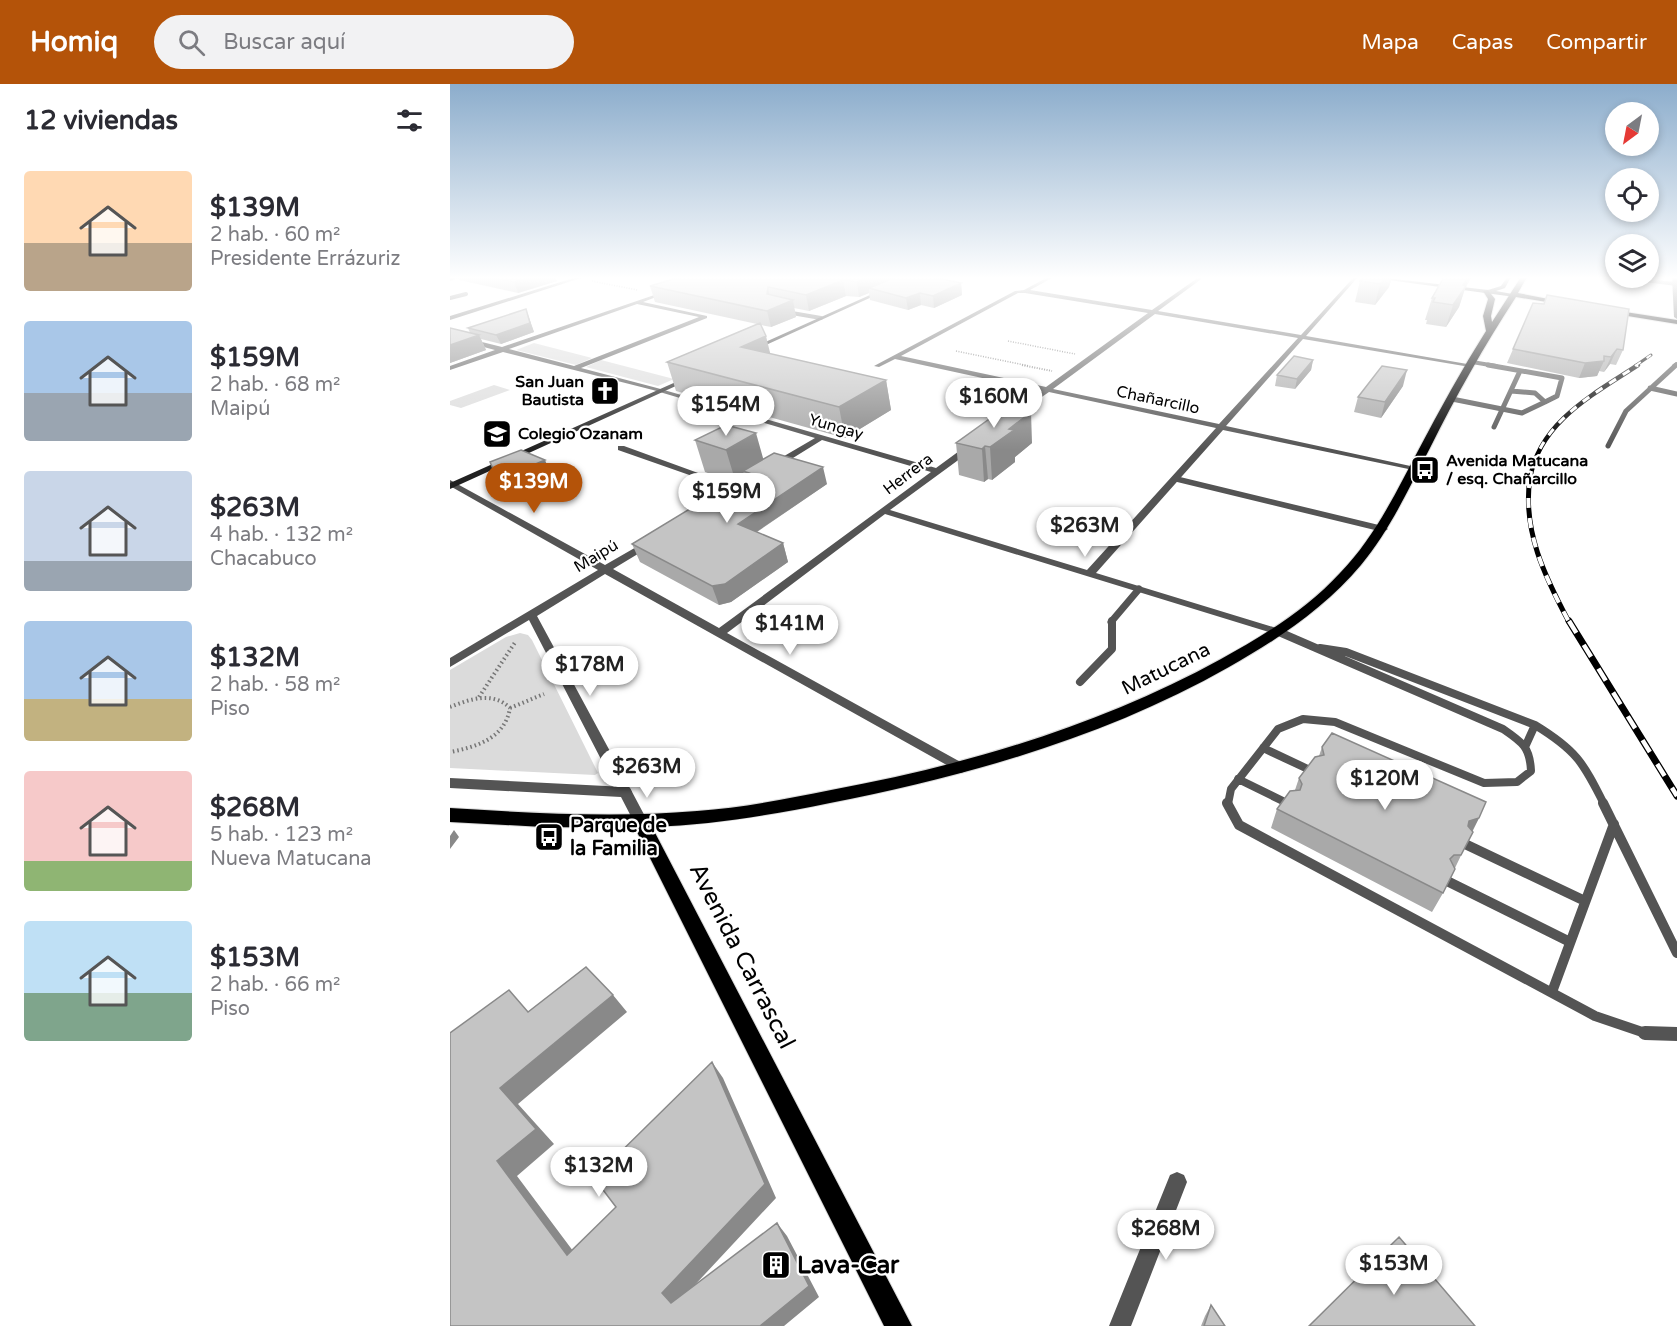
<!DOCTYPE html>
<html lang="es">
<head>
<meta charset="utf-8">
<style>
  :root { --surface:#fff; --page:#f2f2f3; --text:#2b2b33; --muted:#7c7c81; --accent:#b45309 }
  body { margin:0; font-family:"Varela Round",sans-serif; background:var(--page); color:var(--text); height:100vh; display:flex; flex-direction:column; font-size:22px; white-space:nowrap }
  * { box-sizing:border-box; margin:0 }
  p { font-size:20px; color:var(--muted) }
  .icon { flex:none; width:33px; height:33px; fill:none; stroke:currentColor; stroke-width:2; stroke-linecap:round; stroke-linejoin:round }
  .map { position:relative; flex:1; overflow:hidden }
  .sheet { display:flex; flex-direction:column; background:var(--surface); width:450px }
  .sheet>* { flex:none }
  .needle { width:39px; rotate:212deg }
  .fabs { position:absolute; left:1155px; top:18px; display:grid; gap:12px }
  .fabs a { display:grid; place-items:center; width:54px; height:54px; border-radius:50%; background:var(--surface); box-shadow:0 3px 9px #0003; font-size:30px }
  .price { position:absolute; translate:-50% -51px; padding:0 14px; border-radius:21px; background:#fff; color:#222; font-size:20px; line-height:39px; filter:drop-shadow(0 2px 3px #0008) }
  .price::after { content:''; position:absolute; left:50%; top:36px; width:18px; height:14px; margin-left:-9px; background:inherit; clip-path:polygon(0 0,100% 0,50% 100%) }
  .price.on { background:var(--accent); color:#fff }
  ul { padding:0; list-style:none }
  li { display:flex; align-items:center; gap:18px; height:150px; padding:0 24px }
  li span { display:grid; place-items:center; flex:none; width:168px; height:120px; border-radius:6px; color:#555 }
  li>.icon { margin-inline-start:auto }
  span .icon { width:72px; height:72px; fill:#fffc; stroke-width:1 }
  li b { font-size:26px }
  h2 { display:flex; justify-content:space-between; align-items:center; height:72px; padding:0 24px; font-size:26px }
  header { display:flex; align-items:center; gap:36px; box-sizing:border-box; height:84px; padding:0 30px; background:var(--accent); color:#fff }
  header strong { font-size:28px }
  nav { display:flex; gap:33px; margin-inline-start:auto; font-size:21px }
  .search { width:420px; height:54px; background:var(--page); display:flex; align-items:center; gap:15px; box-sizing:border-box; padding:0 21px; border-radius:33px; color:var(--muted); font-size:22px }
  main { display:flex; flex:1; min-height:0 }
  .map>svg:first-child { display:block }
  .green { fill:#dbdbdb }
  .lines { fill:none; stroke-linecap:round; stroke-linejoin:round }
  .primary-casing { stroke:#dbdbdb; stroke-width:2 }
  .path-far2 { stroke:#767676; stroke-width:1.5; stroke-dasharray:1 1.5; stroke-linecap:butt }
  .path-far1 { stroke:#767676; stroke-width:2; stroke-dasharray:1 1.5; stroke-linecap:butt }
  .path { stroke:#767676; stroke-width:4; stroke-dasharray:1.5 3; stroke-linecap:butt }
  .service-far5 { stroke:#545454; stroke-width:4 }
  .service-far4 { stroke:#545454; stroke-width:5 }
  .service-far3 { stroke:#545454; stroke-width:7 }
  .service-far2 { stroke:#545454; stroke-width:8 }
  .service-far1 { stroke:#545454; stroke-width:10 }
  .service { stroke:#545454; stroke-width:14 }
  .pedestrian { fill:#545454; fill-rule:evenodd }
  .minor { fill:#545454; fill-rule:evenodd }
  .tertiary { fill:#545454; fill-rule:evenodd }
  .secondary { fill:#212121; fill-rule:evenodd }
  .primary { fill:#000; fill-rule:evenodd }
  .rail-far3-casing { stroke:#000; stroke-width:3 }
  .rail-far2-casing { stroke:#000; stroke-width:4.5 }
  .rail-far1-casing { stroke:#000; stroke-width:5 }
  .rail-casing { stroke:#000; stroke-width:7 }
  .rail-far3 { stroke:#fff; stroke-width:2; stroke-dasharray:7; stroke-linecap:butt }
  .rail-far2 { stroke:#fff; stroke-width:3; stroke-dasharray:8; stroke-linecap:butt }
  .rail-far1 { stroke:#fff; stroke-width:4; stroke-dasharray:10; stroke-linecap:butt }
  .rail { stroke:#fff; stroke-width:4.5; stroke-dasharray:14; stroke-linecap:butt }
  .wall { fill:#a9a9a9 }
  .shaded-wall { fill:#898989 }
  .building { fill:#c4c4c4; stroke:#898989; stroke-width:1.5 }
  .labels { text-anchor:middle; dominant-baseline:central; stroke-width:4.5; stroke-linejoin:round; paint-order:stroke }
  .far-poi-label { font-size:16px; font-weight:bold; fill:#000; stroke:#fff; text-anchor:start }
  .far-street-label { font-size:16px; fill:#000; stroke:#fff }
  .street-label { font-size:20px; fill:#000; stroke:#fff }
  .poi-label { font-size:20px; font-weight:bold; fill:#000; stroke:#fff; text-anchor:start }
  .near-street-label { font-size:24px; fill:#000; stroke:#fff }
  .near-poi-label { font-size:24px; font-weight:bold; fill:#000; stroke:#fff; text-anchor:start }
</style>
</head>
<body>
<header>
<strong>Homiq</strong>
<div class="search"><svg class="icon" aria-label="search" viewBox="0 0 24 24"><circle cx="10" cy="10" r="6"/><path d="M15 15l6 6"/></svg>Buscar aquí</div>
<nav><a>Mapa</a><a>Capas</a><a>Compartir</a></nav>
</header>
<main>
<section class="sheet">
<h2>12 viviendas<svg class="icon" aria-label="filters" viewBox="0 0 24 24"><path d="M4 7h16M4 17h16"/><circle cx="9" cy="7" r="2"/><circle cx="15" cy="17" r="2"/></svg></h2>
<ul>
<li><span style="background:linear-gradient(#ffd9b3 60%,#b9a48a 0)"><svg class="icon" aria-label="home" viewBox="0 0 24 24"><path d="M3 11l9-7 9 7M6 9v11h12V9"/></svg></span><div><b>$139M</b><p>2 hab. · 60 m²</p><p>Presidente Errázuriz</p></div></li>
<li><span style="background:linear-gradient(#a9c7e8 60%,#9aa5b1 0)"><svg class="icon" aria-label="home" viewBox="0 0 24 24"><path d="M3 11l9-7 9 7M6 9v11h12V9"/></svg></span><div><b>$159M</b><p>2 hab. · 68 m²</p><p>Maipú</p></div></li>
<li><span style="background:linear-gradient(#c9d6e8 75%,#9aa5b1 0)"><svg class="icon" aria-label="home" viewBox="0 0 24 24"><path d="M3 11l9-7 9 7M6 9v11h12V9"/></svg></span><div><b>$263M</b><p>4 hab. · 132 m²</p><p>Chacabuco</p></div></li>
<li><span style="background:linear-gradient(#a9c7e8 65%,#c2b280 0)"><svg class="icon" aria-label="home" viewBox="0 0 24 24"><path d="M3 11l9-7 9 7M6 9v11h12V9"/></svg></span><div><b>$132M</b><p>2 hab. · 58 m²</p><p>Piso</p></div></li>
<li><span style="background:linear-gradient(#f6c9c9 75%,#8fb573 0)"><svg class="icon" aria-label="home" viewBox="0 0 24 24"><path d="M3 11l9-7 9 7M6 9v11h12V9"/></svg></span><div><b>$268M</b><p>5 hab. · 123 m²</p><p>Nueva Matucana</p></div></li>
<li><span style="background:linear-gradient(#bfe0f5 60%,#7fa58c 0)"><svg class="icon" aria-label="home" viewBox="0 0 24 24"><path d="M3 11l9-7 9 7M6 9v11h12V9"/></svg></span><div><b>$153M</b><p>2 hab. · 66 m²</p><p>Piso</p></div></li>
</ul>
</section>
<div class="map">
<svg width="1227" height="1242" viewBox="0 0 1227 1242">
  <rect width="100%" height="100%" fill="#fff"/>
  <path class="green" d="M84 259 142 274 126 281 66 266Z
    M151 276 224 295 208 302 136 283Z
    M44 301 60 306 11 324 0 321V317Z
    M70 549 78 551 82 556 148 689 145 691 0 684V586L56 553Z"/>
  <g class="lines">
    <g class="primary-casing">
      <path id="primary" d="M1071 193H1077L1068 209 1119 219 1115 221 1066 213C1034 262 1006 312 980 364 959 404 940 446 911 481 875 524 827 556 779 583 656 653 518 692 380 719 321 731 262 741 202 743L462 1242H434L185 744 93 743 0 738V724C82 729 164 734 247 727 292 724 336 715 381 706 516 681 649 642 771 575 813 552 857 525 890 489 925 453 946 408 969 365 990 325 1012 285 1036 247L1033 232 1038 215 1033 207 1038 206 1045 215 1041 232 1042 238Z
        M1156 225 1227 236V240L1159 229Z"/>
    </g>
    <path class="path-far2" d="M142 197 187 206
      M558 257 625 270
      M506 267 579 282"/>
    <path class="path-far1" d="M572 281 602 287"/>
    <path class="path" d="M29 613 66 557
      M0 623C20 615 43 607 60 624 55 654 27 663 0 668
      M60 624 94 610"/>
    <path class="service-far5" d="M0 214 16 210
      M336 228 371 234
      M1022 278 1046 282
      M1224 282 1227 280"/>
    <path class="service-far4" d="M1038 281 1112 294 1107 312 1095 318
      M1200 304 1227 310
      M1002 315 1072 329 1095 318 1085 309 1061 307
      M1044 343 1070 287
      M1158 362 1176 327 1226 281"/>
    <path class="service-far3" d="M661 538 689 505"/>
    <path class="service-far2" d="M870 564 896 568 1085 641C1126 666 1133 678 1154 720
      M630 598 662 565V537
      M1075 663 1085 641
      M813 664 862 687
      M788 695 839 720
      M778 720 781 705 828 645 853 635 885 638 1034 699 1067 698 1081 687C1080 663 1072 658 1053 645L829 548"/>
    <path class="service-far1" d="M777 719 789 741 1145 932 1198 950H1227
      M836 719 839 720
      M1153 719 1227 869
      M1015 760 1135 817
      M997 797 1120 858
      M1102 908 1164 740"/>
    <path class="service" d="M1195 949 1227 950"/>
    <path class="pedestrian" d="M726 392 933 442 938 445 933 448 723 397V393Z"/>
    <path class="minor" d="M127 193H134L0 236V232Z
      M598 193H604L580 206 702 226 749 193H754L708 227 851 251 904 193H908L856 252 1023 281 1020 283 853 255 776 342 965 383H968V387L773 346 646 489 833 546 834 548 833 550H825L435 430 277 549 516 681 517 684 516 687 511 689 155 490 87 532 182 708 180 712H170L79 536 0 583V574L148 486 0 402V396L155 481 195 458H201V462L163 485 269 544 481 388 372 356 330 382H324V378L365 354 203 306 53 268 0 286V282L45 266 0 254V250L52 263 219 206V208L193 218 257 232V234L131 284 207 304 486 384 516 362H522V366L440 426 637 486 766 344 599 308 557 337H554V333L592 307 445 275 429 283 424 282 565 207 574 206ZM568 209H575L698 229 596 303 451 272ZM187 220 249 233 124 282 59 265ZM705 230 848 254 769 340 603 305Z
      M1222 193H1227V235L1224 233Z
      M168 362H174L292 405 285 407 168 366Z
      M727 1088 734 1091 737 1098 681 1242H659L720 1091Z"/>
    <path class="tertiary" d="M0 193H11L0 197Z
      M1176 194 1227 198V202L1178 196Z
      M0 694 175 703 180 704 198 738 196 742 191 743 186 742 171 713 0 704Z"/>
    <path class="secondary" d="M460 193H466L307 265 302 264Z
      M916 193H928L1038 206 1051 202 1057 193H1061L1055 204 1046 207 1068 211 1065 213Z
      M237 293 239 294V296L0 405V399Z"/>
    <use href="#primary" class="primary"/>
    <g class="rail-far3-casing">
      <path id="rail-far3" d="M1185 282 1201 271"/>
    </g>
    <g class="rail-far2-casing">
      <path id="rail-far2" d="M1080 395C1089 338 1144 310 1188 281"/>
    </g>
    <g class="rail-far1-casing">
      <path id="rail-far1" d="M1080 394C1072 446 1095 493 1119 538"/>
    </g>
    <g class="rail-casing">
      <path id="rail" d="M1119 537 1227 712"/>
    </g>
    <use href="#rail-far3" class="rail-far3"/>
    <use href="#rail-far2" class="rail-far2"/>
    <use href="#rail-far1" class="rail-far1"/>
    <use href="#rail" class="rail"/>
  </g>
  <path class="wall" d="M8 193H105L107 197 68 209 9 196Z
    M230 193 511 199 512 211 484 224 471 221 458 226 420 216 419 209 409 213 396 212 359 227 344 224 346 233 321 243 311 241 320 270 436 296 441 326 395 354 226 307 217 278 307 240 205 218 200 202Z
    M914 193H942L939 203 925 221 905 218 910 197Z
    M994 193H1022L1017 201H1016L1009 223 996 243 976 240 977 236H975L982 214Z
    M1083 219 1173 266 1166 281 1160 280 1154 288 1149 287 1147 292 1129 294 1057 279Z
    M79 234 84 248 51 260 31 255 36 266 0 279V244L20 249 18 244Z
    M863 276 861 286 845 305 825 302 827 291Z
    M953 302 931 334 904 328 908 313Z
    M245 356 313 375 377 400 307 448 333 459 338 478 281 518 269 521 190 478 182 460 284 398 255 388Z
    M506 359H582L565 373V378L542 396 538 395 534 398 509 391Z
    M872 663 1029 734 993 809 982 828 821 744 827 725 845 706 849 694 869 672Z
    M761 1221 775 1242H751L755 1232Z"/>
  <path class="shaded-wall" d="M82 193H105L107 197 68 209 64 198Z
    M419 193H449L419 204V209L409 213 407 198Z
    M936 193H942L939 203 925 221 930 200Z
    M1018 193H1019L1009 223 996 243 1003 221Z
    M393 196 396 212 359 227 356 211Z
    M511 199 512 211 484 224 483 212Z
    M318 203 321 219 343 216 346 233 321 243 317 227Z
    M470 209 471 221 458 226 456 214Z
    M76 225 84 248 51 260 46 251Z
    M29 251 36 266 0 279V261Z
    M316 252 323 281 291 263Z
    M1167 265 1160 280 1154 288 1161 273Z
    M863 276 861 286 845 305 847 295Z
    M1154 277 1147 292 1129 294 1135 279Z
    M957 286 953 302 931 334 935 318Z
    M436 296 441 326 395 354 389 323Z
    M581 328 582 359 565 373V378L542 396 540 363 559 345Z
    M306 349 315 381 299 389 293 387 295 393 286 399 276 366Z
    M535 362 538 395 534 398 532 365Z
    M95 376 100 388 54 408 48 396Z
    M373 383 377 400 293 457 288 440Z
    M333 459 338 478 281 518 269 521 262 502Z
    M1029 734 1019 753 1009 756 1019 737Z
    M4 746 9 753 0 765V752Z
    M163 911 177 928 68 1020 104 1060 67 1092 135 1183 117 1171 47 1077 50 1004Z
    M262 978 273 994 326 1114 227 1220 221 1219 212 1209Z
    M327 1139 337 1152 369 1213 334 1242H310Z"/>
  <path class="building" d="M38 193H82L64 198Z
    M230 193H419L407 198 393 196 356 211 318 203 317 210 343 216 317 227 200 202Z
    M446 193H483L511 199 483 212 470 209 456 214 419 204Z
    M914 193H936L930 200 910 197Z
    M994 193H1018L1013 201 1016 202 1003 221 983 218 985 214H982Z
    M1097 211 1179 225 1173 266 1167 265 1161 273 1154 272V277L1135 279 1063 265 1083 219 1094 220Z
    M76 225 80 239 46 251 18 244Z
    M310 239 316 252 291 263 436 296 389 323 217 278Z
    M0 244 29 251 0 261Z
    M844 272 863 276 847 295 827 291Z
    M932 282 957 286 935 318 908 313Z
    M556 323 581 328 559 345 564 346 540 363 535 362 532 365 506 359Z
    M276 341 306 349 276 366 245 356Z
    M71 366 95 376 48 396 40 378Z
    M324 369 373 383 288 440 333 459 275 500 262 502 182 460 299 389 293 387Z
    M882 649 1036 718 1029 734 1019 737 1018 742 1023 748 1011 771H1004L1000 775 1005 785 993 809 827 725 840 707 850 706 852 700 849 694 865 673 874 671 872 663Z
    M136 883 163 911 50 1004 86 1045 47 1077 117 1171 166 1123 144 1094 262 978 315 1100 212 1209 221 1219 327 1139 359 1202 310 1242H0V949L59 906 78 928Z
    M949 1153 1025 1242H859Z
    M761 1221 775 1242H754Z"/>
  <linearGradient id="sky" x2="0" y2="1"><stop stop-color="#8cadcc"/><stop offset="0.53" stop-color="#fff"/><stop offset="1" stop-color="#fff" stop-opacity="0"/></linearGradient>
  <rect width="1227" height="366" fill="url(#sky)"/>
  <defs>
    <g id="church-square" transform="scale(1.5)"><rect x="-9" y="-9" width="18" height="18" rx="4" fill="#000" stroke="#fff"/><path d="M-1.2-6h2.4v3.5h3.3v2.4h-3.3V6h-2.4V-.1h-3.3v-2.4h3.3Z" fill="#fff"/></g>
    <g id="school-square" transform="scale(1.5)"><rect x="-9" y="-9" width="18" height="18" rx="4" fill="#000" stroke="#fff"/><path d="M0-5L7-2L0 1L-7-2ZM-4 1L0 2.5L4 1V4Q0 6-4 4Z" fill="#fff"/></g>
    <g id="bus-square" transform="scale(1.5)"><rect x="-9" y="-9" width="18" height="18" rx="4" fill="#000" stroke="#fff"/><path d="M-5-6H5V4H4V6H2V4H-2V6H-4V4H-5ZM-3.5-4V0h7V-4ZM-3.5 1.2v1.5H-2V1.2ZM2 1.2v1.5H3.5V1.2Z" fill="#fff"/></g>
    <g id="building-square" transform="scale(1.5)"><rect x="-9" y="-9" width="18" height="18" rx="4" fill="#000" stroke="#fff"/><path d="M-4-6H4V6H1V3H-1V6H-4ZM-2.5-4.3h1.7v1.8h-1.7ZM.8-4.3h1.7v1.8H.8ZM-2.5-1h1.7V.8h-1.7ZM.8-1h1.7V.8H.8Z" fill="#fff"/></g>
  </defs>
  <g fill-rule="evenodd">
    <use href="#church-square" x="155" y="307"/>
    <use href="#school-square" x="47" y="350"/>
    <use href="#bus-square" x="975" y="386"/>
    <use href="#bus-square" x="99" y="753"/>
    <use href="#building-square" x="326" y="1181"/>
  </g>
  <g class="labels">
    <g class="far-poi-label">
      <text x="134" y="298" text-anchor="end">San Juan<tspan x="134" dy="18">Bautista</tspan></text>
      <text x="68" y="350">Colegio Ozanam</text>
      <text x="996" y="377">Avenida Matucana<tspan x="996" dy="18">/ esq. Chañarcillo</tspan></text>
    </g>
    <g class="far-street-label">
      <text transform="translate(708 316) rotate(12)">Chañarcillo</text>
      <text transform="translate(386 343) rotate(16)">Yungay</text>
      <text transform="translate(458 390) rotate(-37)">Herrera</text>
      <text transform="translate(146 472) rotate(-31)">Maipú</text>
    </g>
    <g class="street-label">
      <text transform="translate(716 585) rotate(-26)">Matucana</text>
    </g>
    <g class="poi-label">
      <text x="120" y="742">Parque de<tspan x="120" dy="23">la Familia</tspan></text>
    </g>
    <g class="near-street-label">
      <text transform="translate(292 872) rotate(63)">Avenida Carrascal</text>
    </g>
    <g class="near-poi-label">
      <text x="347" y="1181">Lava-Car</text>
    </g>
  </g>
</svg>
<div class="fabs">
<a><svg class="needle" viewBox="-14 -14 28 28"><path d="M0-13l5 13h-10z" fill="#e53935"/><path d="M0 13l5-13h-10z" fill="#7c7c81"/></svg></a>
<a><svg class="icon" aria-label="locate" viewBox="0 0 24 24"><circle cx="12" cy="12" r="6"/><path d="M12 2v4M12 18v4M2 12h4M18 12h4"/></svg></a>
<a><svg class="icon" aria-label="layers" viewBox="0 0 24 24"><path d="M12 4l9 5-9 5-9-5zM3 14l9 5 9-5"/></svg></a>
</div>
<b class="price" style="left:544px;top:345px">$160M</b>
<b class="price" style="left:276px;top:353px">$154M</b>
<b class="price on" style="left:84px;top:430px">$139M</b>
<b class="price" style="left:277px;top:440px">$159M</b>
<b class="price" style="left:635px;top:474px">$263M</b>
<b class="price" style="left:340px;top:572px">$141M</b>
<b class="price" style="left:140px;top:613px">$178M</b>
<b class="price" style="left:197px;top:715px">$263M</b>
<b class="price" style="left:935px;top:727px">$120M</b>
<b class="price" style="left:149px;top:1114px">$132M</b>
<b class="price" style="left:716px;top:1177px">$268M</b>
<b class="price" style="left:944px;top:1212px">$153M</b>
</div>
</main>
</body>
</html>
